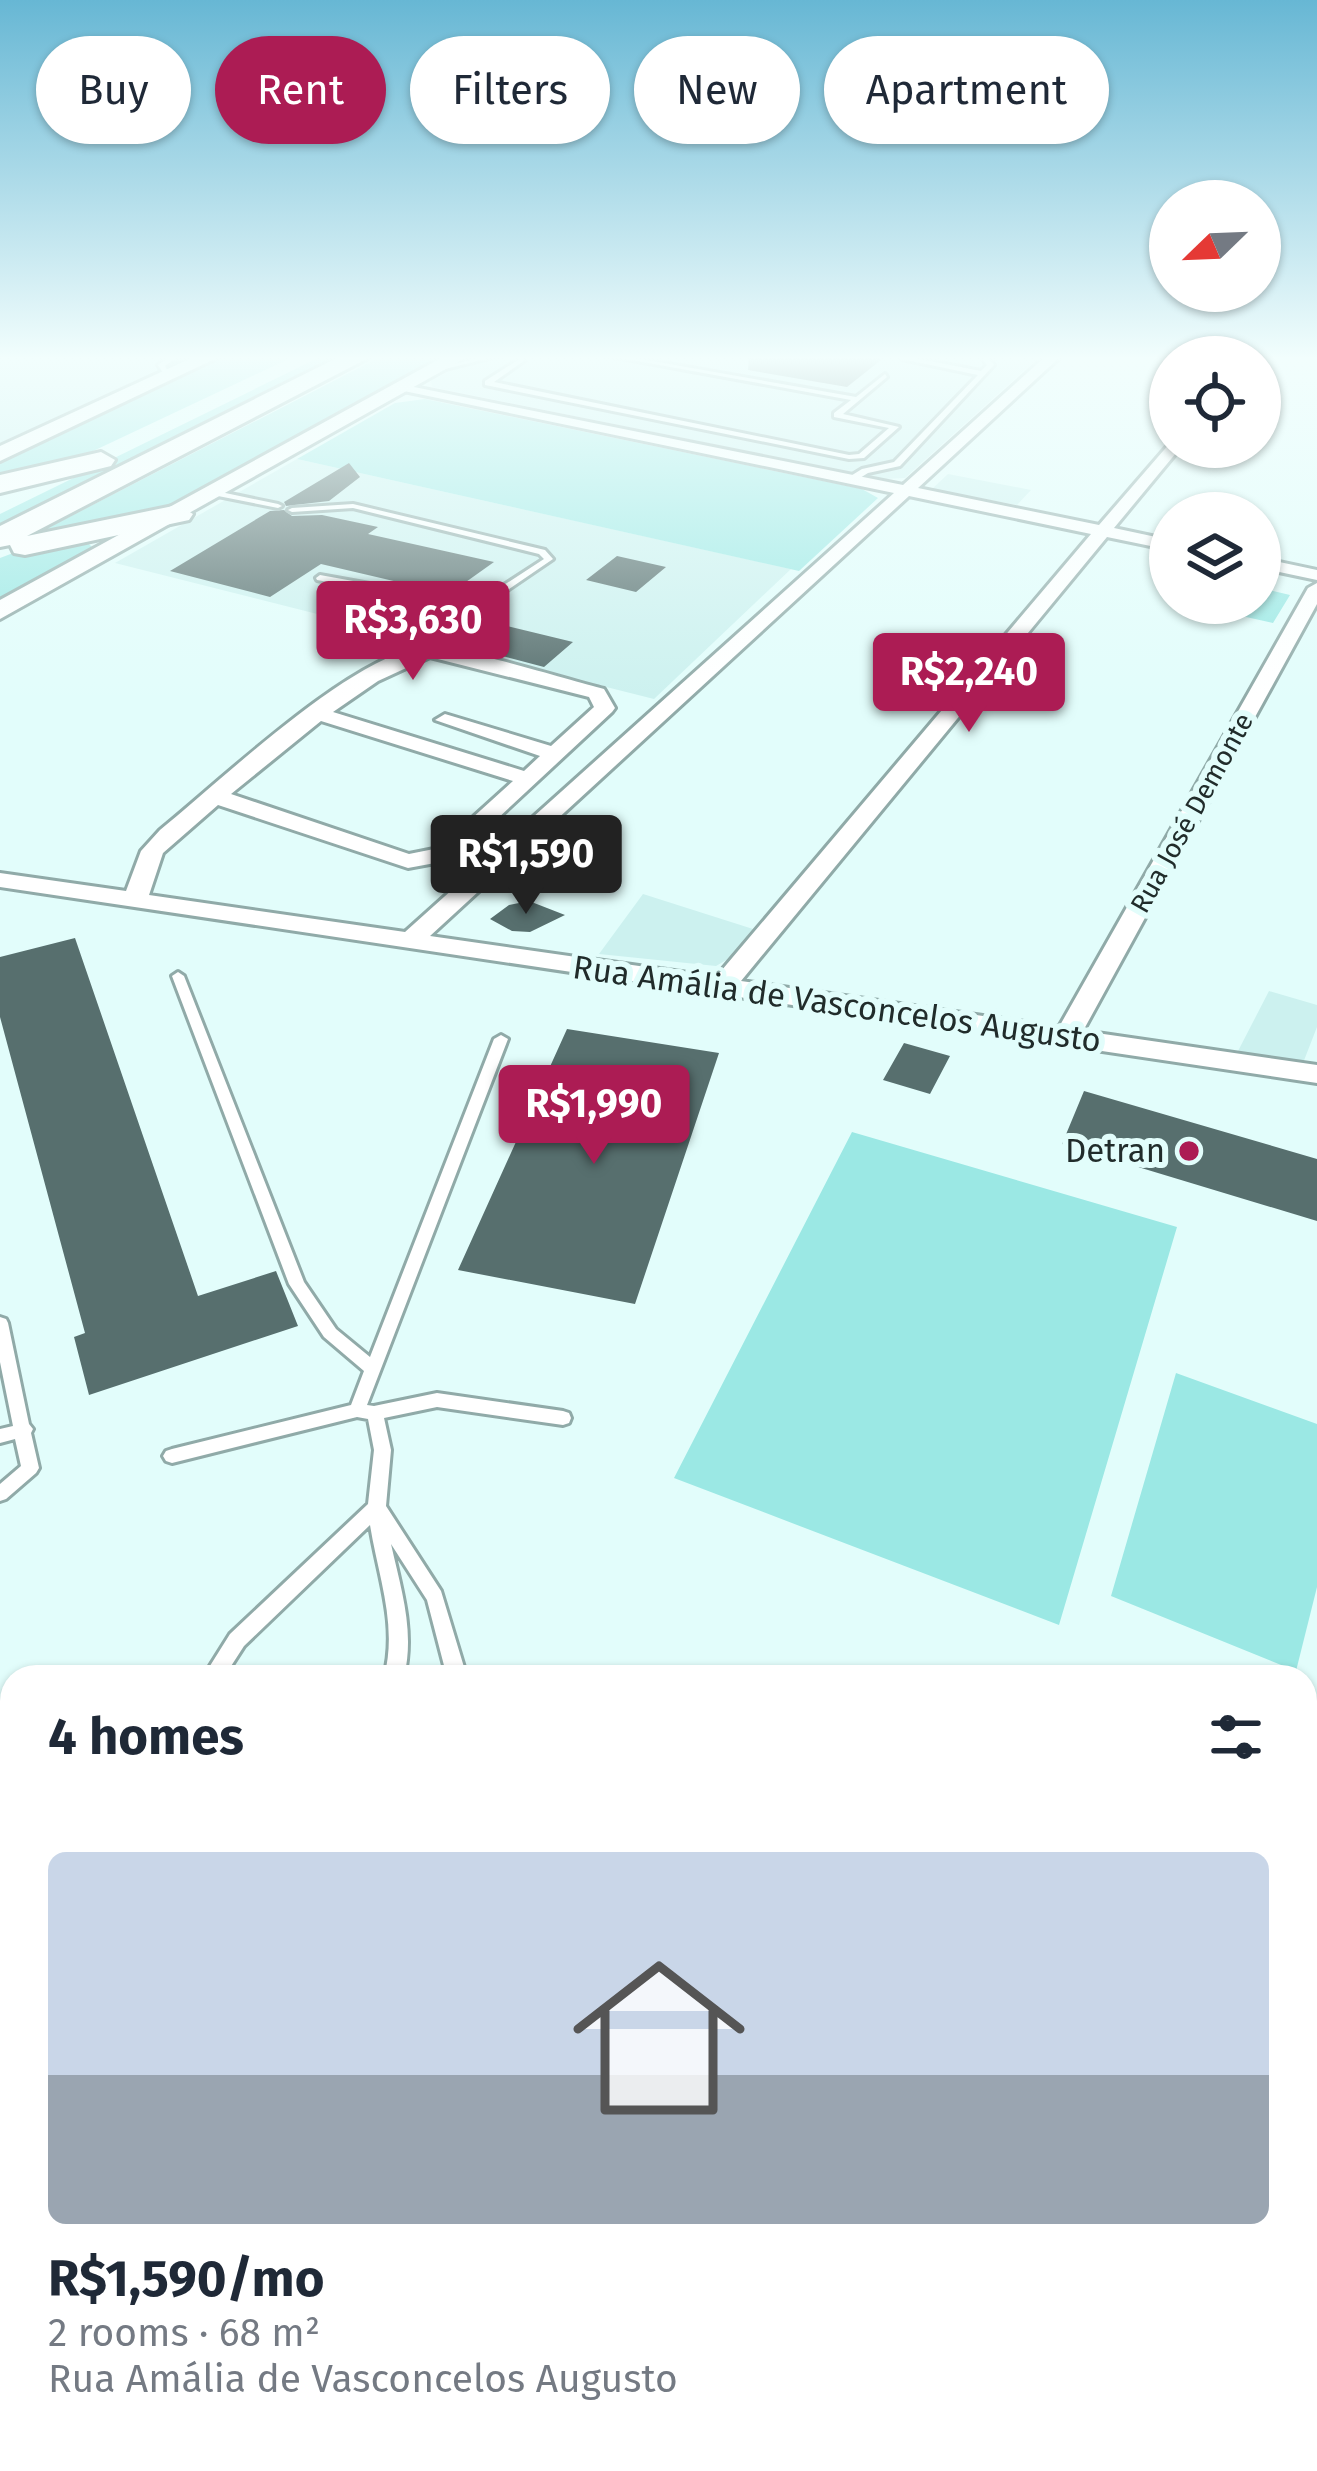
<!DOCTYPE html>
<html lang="en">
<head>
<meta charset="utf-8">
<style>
  :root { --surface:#fff; --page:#f6f6f7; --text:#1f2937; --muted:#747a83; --accent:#ac1c54 }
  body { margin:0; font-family:"Fira Sans",sans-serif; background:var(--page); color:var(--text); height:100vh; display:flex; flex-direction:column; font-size:45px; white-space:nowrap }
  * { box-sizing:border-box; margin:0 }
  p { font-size:39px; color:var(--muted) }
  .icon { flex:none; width:66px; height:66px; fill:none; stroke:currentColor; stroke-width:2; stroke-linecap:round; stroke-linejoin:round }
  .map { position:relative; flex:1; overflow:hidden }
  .details { position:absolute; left:0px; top:1665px; width:1317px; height:807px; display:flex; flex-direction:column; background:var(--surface); border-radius:36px 36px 0 0; box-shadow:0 3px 9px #0004 }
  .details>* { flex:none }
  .banner { position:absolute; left:36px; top:36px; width:1245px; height:108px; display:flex; gap:24px }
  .needle { width:78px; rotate:247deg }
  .controls { position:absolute; left:1149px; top:180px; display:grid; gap:24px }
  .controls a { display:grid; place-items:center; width:132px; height:132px; border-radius:50%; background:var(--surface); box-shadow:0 3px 9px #0004; font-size:60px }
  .price { position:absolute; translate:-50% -102px; padding:0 27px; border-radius:12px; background:var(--accent); color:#fff; font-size:39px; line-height:78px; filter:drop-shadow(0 3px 6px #0008) }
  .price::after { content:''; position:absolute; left:50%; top:72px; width:36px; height:27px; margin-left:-18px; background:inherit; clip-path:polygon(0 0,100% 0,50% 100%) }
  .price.active { background:#222; color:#fff }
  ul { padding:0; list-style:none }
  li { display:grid; align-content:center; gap:24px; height:636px; padding:0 48px }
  li span { display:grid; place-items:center; height:372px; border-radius:18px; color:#555 }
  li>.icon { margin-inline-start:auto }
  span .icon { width:216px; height:216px; fill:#fffc; stroke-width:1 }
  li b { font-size:51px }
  h2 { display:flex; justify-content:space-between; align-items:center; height:144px; padding:0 48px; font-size:51px }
  .chip { padding:0 42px; border-radius:54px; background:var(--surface); box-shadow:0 3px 9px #0004; font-size:42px; line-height:108px }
  .chip.active { background:var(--accent); color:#fff }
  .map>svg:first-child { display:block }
  .built { fill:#ccf1ef }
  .green { fill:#9be8e4 }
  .building { fill:#576f6e }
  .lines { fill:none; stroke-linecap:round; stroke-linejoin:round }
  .service-casing { stroke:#90aaa8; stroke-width:6 }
  .minor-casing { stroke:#90aaa8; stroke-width:6 }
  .secondary-casing { stroke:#90aaa8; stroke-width:6 }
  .motorway-casing { stroke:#90aaa8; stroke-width:6 }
  .service { fill:#fff; fill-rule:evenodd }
  .minor { fill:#fff; fill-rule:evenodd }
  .secondary { fill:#fff; fill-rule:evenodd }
  .motorway { fill:#fff; fill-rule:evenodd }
  .poi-dot { fill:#ac1c54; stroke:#e2fdfb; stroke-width:4.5 }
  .labels { text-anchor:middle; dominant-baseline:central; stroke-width:12; stroke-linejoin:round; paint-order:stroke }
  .far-street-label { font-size:27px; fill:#212c2b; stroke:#e2fdfb }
  .street-label { font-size:33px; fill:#212c2b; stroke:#e2fdfb }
  .poi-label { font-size:33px; fill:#212c2b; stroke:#e2fdfb; text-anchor:end }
</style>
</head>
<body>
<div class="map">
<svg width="1317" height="2471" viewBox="0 0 1317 2471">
  <rect width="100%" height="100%" fill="#e2fdfb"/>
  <path class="built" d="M0 356H192L0 443Z
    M476 356H1040L905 478 884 479 432 387 431 381Z
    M297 459 791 569 654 699 115 563Z
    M948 474 1031 490 1017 505 932 489Z
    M643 894 753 929 735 955 716 966 599 954Z
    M1269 991 1317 1005V1027L1303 1063 1237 1053Z"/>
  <path class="green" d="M225 356H295L55 469 0 482V461Z
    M322 356H346L0 529V514Z
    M382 356H450L165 508 42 531Z
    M425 399 862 489 878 498 799 571 297 459 395 403Z
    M87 542 93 548 87 555 0 604V558L29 547Z
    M1260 588 1290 595 1273 623 1183 603H1260Z
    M852 1132 1177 1227 1059 1625 674 1478Z
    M1176 1373 1317 1424V1587L1296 1671 1111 1596Z
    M0 2301 12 2333V2430L0 2426Z"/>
  <path class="building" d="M749 356H886L847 387 748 370Z
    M349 463 360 477 329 501 286 506 284 502Z
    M284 510 292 516 322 515 378 527 368 534 494 562 449 594 321 564 270 597 170 571 270 511Z
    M617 556 666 567 636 592 586 580Z
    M487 621 573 642 544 667 456 644Z
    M529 901 565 915 530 932 512 931 490 919 509 905Z
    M75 938 198 1296 276 1271 298 1326 89 1395 74 1337 85 1333 0 1017V957Z
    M567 1029 719 1053 635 1304 458 1270Z
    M904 1043 950 1056 930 1094 883 1080Z
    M1084 1091 1317 1159V1221L1062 1144Z"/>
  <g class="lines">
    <g class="service-casing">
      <path id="service" d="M171 356H179L165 366 171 377 167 379 158 365Z
        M486 356H497L437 371 434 369Z
        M516 356H522L525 360 494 382 849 455 859 454 889 428 834 417V413L851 400 610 356H624L856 397 885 374 887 377 843 414 899 427 864 458 849 459 485 385V381L518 360Z
        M904 356 981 371 987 365 981 356H987L994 365 900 466 868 473 855 481H849V477L862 469 894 462 978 375 902 359Z
        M216 491 278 504 282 506 278 508 213 495 212 493Z
        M353 504 545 550 553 559 490 602 469 608 317 580 316 578 320 575 469 602 484 598 544 559 539 554 353 508 292 512 288 510 292 508Z
        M178 972 184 976 304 1282 336 1329 370 1357 494 1039 501 1035 508 1039 367 1405 374 1406 437 1393 563 1411 569 1413 571 1418 569 1423 563 1425 437 1407 384 1418 391 1450 386 1506 441 1591 467 1677H447L427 1600 391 1544C401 1589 415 1631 404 1677H384C398 1625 378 1576 370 1525L244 1646 224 1677H203L230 1634 368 1504 374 1450 368 1419 357 1417 172 1463 166 1461 163 1456 166 1451 172 1449 351 1405 364 1371 324 1337 289 1284 172 976Z
        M0 1317 6 1319 8 1323 29 1424 33 1429 31 1433 39 1468 36 1473 6 1499 0 1501V1484L21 1466 15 1439 0 1443V1429L13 1426 0 1362Z
        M12 1836V1859L0 1865V1842Z
        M12 2194V2219L0 2225V2200Z
        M0 2246 12 2249V2273L0 2270Z
        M65 2460H91L94 2471H68Z
        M532 2460H586L590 2462 594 2471H540L536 2469Z
        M985 2460H1014L1009 2471H980Z"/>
    </g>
    <g class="minor-casing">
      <path id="minor" d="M1046 356H1061L918 488 1099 525 1170 443V447H1181L1114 528 1170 540V550L1107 537 741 981 1059 1027 1308 588 1317 583V604L1083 1031 1317 1065V1083L0 887V873L126 891 141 851 160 830C222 780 348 658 424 646 449 643 571 681 604 689L615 708 612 712 454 859 446 861 408 868 218 805 163 853 149 895 405 932 894 493 404 391 399 384 903 485ZM909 496 1091 534 716 977 430 936ZM430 657 589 697 594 707 551 746 445 714 435 720 540 756 524 771 333 712 378 681ZM321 721 513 781 439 848 409 854 231 794Z
        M1260 558 1317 570V580L1260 568Z"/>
    </g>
    <g class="secondary-casing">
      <path id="secondary" d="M196 356H221L0 461V446Z
        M445 356H469L0 619V600Z"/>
    </g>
    <g class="motorway-casing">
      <path id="motorway" d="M341 356H372L27 536 178 505 193 514 189 520 25 555 14 553 10 545 0 547V526Z
        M101 452 115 460 111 466 0 493V475Z"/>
    </g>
    <use href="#service" class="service"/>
    <use href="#minor" class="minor"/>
    <use href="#secondary" class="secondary"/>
    <use href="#motorway" class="motorway"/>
  </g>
  <linearGradient id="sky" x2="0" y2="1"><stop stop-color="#67b7d4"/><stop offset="0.51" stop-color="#f2fefd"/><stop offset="1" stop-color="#f2fefd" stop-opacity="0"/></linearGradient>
  <rect width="1317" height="702" fill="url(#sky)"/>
  <circle class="poi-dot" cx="1189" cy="1151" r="12"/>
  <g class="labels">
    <g class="far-street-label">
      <text transform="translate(1192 813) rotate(-61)">Rua José Demonte</text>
    </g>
    <g class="street-label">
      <text transform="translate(837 1004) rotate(8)">Rua Amália de Vasconcelos Augusto</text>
    </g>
    <g class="poi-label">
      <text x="1165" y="1151">Detran</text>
    </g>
  </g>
</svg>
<div class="controls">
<a><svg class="needle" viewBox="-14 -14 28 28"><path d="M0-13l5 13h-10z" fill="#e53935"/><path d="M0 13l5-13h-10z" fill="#747a83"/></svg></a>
<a><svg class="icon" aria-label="locate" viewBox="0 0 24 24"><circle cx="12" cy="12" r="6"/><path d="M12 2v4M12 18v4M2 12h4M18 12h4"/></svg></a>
<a><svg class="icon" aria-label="layers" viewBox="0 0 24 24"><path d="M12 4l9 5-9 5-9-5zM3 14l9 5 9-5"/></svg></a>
</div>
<b class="price" style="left:413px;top:683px">R$3,630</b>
<b class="price" style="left:969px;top:735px">R$2,240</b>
<b class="price active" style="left:526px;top:917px">R$1,590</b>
<b class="price" style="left:594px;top:1167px">R$1,990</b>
<div class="banner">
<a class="chip">Buy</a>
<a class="chip active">Rent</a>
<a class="chip">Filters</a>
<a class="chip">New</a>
<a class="chip">Apartment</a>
</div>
<section class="details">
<h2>4 homes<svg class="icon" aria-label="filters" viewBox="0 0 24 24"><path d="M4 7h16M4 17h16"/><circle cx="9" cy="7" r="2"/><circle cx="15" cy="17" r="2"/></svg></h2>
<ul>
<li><span style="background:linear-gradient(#c9d6e8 60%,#9aa5b1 0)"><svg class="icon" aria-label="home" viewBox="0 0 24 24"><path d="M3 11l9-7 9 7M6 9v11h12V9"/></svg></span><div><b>R$1,590/mo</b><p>2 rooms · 68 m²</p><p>Rua Amália de Vasconcelos Augusto</p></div></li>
</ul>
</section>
</div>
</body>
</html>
